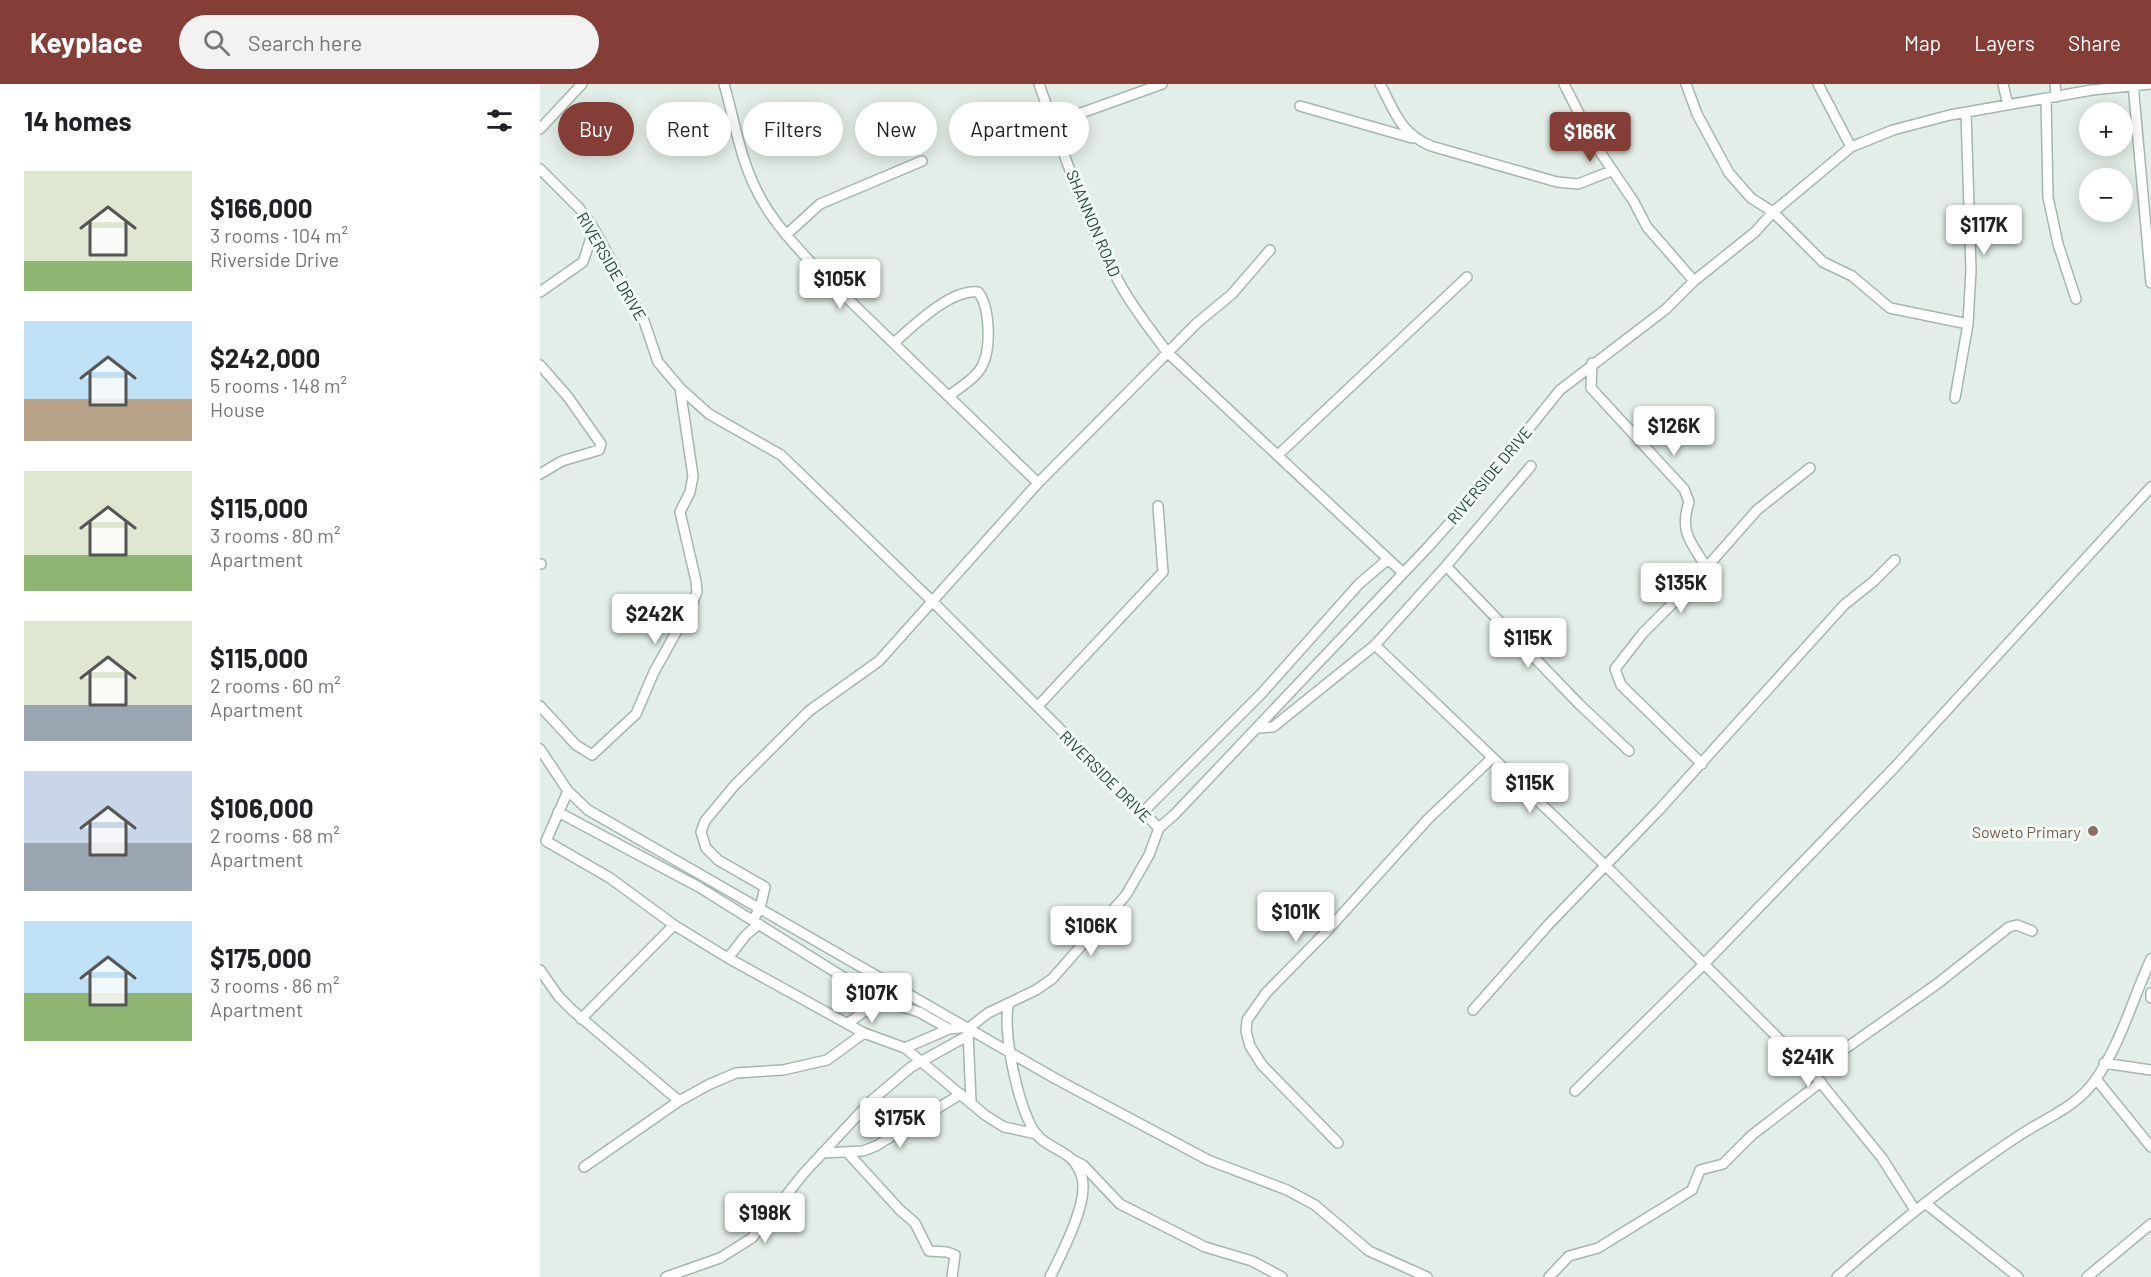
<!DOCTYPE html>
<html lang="en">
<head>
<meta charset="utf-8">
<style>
  :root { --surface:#fff; --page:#f2f2f2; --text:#202124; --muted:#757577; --accent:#843e37 }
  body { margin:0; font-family:Barlow,sans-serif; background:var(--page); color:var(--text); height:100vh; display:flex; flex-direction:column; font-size:22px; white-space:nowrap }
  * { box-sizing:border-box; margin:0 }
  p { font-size:20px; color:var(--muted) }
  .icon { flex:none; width:33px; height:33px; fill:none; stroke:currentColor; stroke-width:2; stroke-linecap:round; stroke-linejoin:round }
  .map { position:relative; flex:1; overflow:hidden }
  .details { display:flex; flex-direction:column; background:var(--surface); width:540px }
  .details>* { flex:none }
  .guide { position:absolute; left:18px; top:18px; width:570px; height:54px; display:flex; gap:12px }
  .buttons { position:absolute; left:1539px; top:18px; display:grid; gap:12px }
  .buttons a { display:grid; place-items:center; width:54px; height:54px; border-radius:50%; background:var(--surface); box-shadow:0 3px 15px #0003; font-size:30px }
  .price { position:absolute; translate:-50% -51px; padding:0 14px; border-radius:6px; background:#fff; color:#222; font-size:20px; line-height:39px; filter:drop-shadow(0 2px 3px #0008) }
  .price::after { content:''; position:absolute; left:50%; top:36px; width:18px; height:14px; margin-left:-9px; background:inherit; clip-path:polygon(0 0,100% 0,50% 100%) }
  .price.current { background:var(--accent); color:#fff }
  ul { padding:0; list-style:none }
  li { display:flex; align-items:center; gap:18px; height:150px; padding:0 24px }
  li span { display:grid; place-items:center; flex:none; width:168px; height:120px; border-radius:0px; color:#555 }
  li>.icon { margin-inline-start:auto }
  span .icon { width:72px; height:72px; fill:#fffc; stroke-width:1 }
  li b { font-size:26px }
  h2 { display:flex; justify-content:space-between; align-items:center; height:72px; padding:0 24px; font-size:26px }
  .chip { padding:0 21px; border-radius:27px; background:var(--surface); box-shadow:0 3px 15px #0003; font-size:21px; line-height:54px }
  .chip.current { background:var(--accent); color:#fff }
  header { display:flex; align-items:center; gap:36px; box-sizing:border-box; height:84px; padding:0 30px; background:var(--accent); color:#fff }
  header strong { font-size:28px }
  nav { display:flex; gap:33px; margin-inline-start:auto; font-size:21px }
  .search { width:420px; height:54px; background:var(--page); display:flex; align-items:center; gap:15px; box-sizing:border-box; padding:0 21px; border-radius:33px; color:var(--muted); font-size:22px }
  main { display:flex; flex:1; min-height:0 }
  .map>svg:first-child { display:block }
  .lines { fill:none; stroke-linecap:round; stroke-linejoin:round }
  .street-casing { stroke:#a4b7ae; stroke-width:12 }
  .street { stroke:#fff; stroke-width:9 }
  .education-dot { fill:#8d6e63; stroke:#f3faf6; stroke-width:2 }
  .labels { text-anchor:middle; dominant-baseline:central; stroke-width:6; stroke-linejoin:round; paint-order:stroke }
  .street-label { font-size:16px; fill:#204234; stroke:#f3faf6 }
  .education-label { font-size:16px; fill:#785e54; stroke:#f3faf6; text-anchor:end }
</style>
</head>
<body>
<header>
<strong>Keyplace</strong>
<div class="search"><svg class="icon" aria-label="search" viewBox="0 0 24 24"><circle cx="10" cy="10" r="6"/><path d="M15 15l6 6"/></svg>Search here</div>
<nav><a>Map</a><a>Layers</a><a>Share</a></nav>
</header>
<main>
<section class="details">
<h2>14 homes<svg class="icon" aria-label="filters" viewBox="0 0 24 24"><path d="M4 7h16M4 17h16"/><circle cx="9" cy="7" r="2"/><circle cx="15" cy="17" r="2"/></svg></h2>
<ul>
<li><span style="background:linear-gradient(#dfe7d0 75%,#8fb573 0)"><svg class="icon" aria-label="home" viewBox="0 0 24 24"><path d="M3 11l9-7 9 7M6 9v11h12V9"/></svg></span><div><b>$166,000</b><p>3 rooms · 104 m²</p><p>Riverside Drive</p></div></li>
<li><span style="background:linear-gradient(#bfe0f5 65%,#b9a48a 0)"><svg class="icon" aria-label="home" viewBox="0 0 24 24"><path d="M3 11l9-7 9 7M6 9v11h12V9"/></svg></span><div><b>$242,000</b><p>5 rooms · 148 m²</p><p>House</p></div></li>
<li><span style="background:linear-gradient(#dfe7d0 70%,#8fb573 0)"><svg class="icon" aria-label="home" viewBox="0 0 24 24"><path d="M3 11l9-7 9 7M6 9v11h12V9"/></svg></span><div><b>$115,000</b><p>3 rooms · 80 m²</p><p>Apartment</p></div></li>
<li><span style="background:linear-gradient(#dfe7d0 70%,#9aa5b1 0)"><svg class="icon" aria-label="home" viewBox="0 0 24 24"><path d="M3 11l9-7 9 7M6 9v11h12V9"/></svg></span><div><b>$115,000</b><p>2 rooms · 60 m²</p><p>Apartment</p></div></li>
<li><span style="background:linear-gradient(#c9d6e8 60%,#9aa5b1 0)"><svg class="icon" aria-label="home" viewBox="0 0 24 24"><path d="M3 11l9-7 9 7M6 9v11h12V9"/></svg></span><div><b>$106,000</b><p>2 rooms · 68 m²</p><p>Apartment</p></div></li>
<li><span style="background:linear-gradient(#bfe0f5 60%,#8fb573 0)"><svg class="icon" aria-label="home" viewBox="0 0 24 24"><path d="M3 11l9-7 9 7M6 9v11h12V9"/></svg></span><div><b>$175,000</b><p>3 rooms · 86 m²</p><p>Apartment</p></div></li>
</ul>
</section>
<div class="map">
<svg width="1611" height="1193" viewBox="0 0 1611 1193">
  <rect width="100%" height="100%" fill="#e2eee7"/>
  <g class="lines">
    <g class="street-casing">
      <path id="street" d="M184 0C194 34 199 70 215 103 229 134 253 159 276 184L498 399
        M499 0C523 67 546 138 580 200 593 224 611 246 627 268L862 488
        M840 0C855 28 860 49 891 62L1017 98 1038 100 1071 87
        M1024 0 1054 59 1094 118 1107 143 1154 197 1215 148 1233 128 1311 63 1353 46 1410 31 1552 6 1611 0
        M1146 0 1157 30 1189 89 1211 114 1233 128 1283 178 1312 192 1350 224 1428 240
        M1278 0 1311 63
        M1463 0 1468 21
        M1515 0 1516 13
        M1593 0 1611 199
        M1506 15 1508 113 1518 160 1536 215
        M760 22 872 54
        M513 39 622 0
        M0 45 42 0
        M0 85 40 125 54 145 104 237 118 278 140 304 169 330 241 371 392 517 619 744 635 730 889 462 941 404 1020 306 1126 225 1154 197
        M246 151 280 120 382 77
        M0 208 43 178 54 145
        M355 258C374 241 411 205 438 208 450 222 451 263 443 280 438 293 420 303 409 312
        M1052 279 1051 304 1144 405 1149 418C1139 448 1151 458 1166 483
        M0 281 28 313 61 360 59 366 22 377 0 390
        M1415 314 1428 240 1431 186 1426 29
        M738 371 927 193
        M0 480H1
        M906 482 1039 620 1089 667
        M835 561 1066 782 1272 988 1342 1074 1375 1126
        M0 622 36 661 52 671 96 630 114 588 153 518 157 508 156 497 140 428 150 408 153 392 140 304
        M498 622 623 488 618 422
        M718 644 733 643 835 561 906 482 991 382
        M0 665 28 707 48 726 516 995 668 1076 747 1106 775 1121 829 1167 887 1193
        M1162 680 1081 601 1075 585 1103 549 1151 501 1217 426 1270 384
        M28 707 6 757 70 794 134 841 188 874
        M18 728 159 803 340 916 379 928 409 945
        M602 729 721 610 819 500 848 475
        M213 836 220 824 225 803 178 776 166 764 161 748 165 737 194 702 269 627 339 577 498 399 657 239 692 210 730 166
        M219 840 206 851 188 874 324 949 365 964 445 1031 464 1043 497 1050
        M0 886 19 913 32 926 139 1017
        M1611 909V914
        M469 919C461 944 479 1030 497 1051 512 1068 534 1065 542 1094 549 1118 521 1171 510 1193
        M933 926 1009 840 1119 726 1304 521 1334 497 1355 476
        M41 935 134 841
        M307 940 340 916
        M428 948 431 1017
        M365 964 409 945 430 943 448 929 496 906 512 895 586 811 609 771 619 744
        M1564 979 1611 986
        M1272 988 1397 900 1469 843 1477 841 1492 847
        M1556 995 1611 1063
        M1035 1007 1163 881 1354 684 1611 403
        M798 1059 722 981 710 962 706 947 707 936 726 909 785 849 888 735 951 675
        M307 1068 360 1126 375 1139 389 1167 407 1168 415 1171 412 1193
        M282 1069 323 1067 336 1062 421 1010
        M533 1076 543 1081 580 1120 665 1163 712 1177 742 1193
        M44 1083 139 1017 170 1000 196 989 243 986 287 976 324 949
        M1385 1119 1478 1193
        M126 1193 180 1174 212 1154 264 1089 331 1017 371 983 429 951
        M1009 1193 1029 1172 1058 1164 1152 1106 1160 1086 1183 1080 1212 1051 1281 998
        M1297 1193C1342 1154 1386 1116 1435 1082 1452 1070 1470 1057 1488 1046 1513 1031 1539 1020 1556 995 1581 959 1593 914 1611 875
        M1547 1193 1611 1140"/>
    </g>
    <use href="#street" class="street"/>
  </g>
  <circle class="education-dot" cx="1553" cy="747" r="6"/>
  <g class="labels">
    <g class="street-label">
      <text transform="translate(554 139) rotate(67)">SHANNON ROAD</text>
      <text transform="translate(72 182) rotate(60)">RIVERSIDE DRIVE</text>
      <text transform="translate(949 391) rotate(-50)">RIVERSIDE DRIVE</text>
      <text transform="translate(566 692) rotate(45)">RIVERSIDE DRIVE</text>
    </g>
    <g class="education-label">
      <text x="1541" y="747">Soweto Primary</text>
    </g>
  </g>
</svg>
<div class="buttons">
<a>+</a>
<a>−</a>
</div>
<b class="price current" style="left:1050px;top:79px">$166K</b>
<b class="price" style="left:1444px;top:172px">$117K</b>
<b class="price" style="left:300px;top:226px">$105K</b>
<b class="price" style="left:1134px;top:373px">$126K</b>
<b class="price" style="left:1141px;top:530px">$135K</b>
<b class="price" style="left:115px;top:561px">$242K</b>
<b class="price" style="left:988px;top:585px">$115K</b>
<b class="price" style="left:990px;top:730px">$115K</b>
<b class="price" style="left:756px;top:859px">$101K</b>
<b class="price" style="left:551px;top:873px">$106K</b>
<b class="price" style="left:332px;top:940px">$107K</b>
<b class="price" style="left:1268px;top:1004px">$241K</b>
<b class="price" style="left:360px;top:1065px">$175K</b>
<b class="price" style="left:225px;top:1160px">$198K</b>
<div class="guide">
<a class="chip current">Buy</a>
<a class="chip">Rent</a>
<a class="chip">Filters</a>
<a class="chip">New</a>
<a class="chip">Apartment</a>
</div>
</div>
</main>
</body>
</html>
